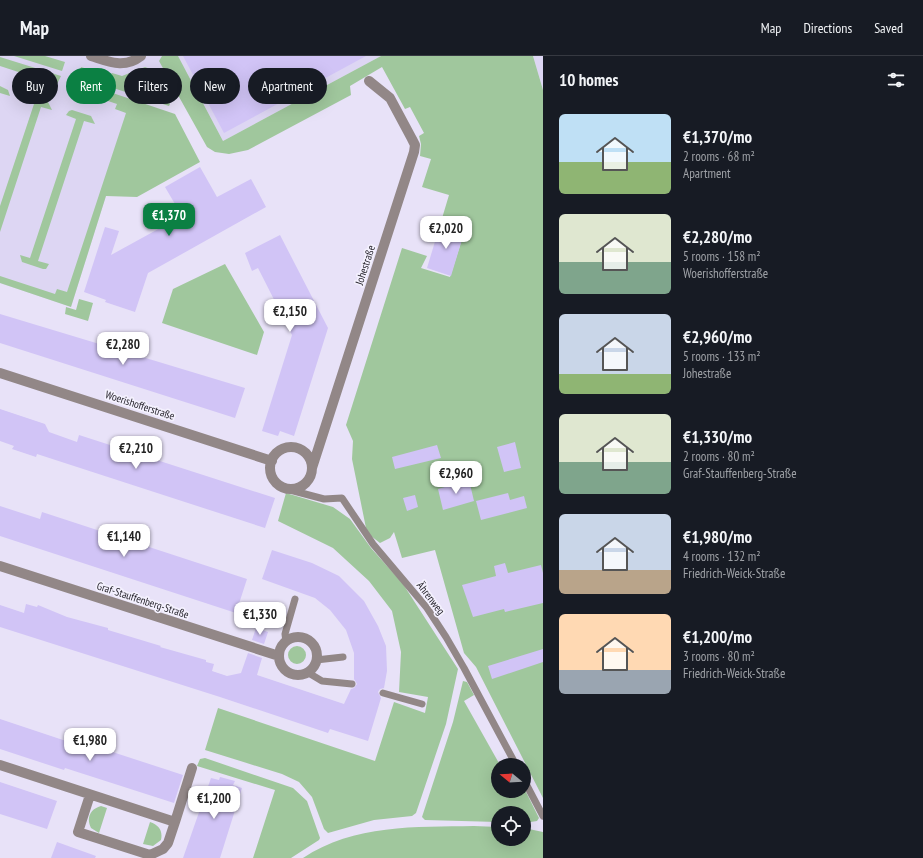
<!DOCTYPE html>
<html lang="en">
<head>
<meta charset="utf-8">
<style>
  :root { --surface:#171b24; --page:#242831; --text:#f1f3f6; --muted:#9ea1a6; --line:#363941; --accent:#0b8043 }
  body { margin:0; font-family:"PT Sans Narrow",sans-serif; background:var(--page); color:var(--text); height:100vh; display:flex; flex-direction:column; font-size:15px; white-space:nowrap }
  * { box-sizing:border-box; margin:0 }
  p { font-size:13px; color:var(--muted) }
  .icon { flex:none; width:22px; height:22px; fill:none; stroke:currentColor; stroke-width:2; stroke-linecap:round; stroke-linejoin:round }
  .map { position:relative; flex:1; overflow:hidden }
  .drawer { display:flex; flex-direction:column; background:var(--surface); width:380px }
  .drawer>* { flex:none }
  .banner { position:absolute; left:12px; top:12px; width:380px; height:36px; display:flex; gap:8px }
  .needle { width:26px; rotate:288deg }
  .fabs { position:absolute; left:491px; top:702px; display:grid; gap:8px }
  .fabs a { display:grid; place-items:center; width:40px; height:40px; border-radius:50%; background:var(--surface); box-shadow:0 4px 16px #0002; font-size:20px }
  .price { position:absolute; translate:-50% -34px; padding:0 9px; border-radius:8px; background:#fff; color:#222; font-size:13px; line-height:26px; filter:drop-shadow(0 1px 2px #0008) }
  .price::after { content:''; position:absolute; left:50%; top:24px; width:12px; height:9px; margin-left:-6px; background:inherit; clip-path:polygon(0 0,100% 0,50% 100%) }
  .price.selected { background:var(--accent); color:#fff }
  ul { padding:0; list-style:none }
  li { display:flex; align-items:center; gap:12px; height:100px; padding:0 16px }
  li span { display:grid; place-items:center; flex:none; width:112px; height:80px; border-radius:6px; color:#555 }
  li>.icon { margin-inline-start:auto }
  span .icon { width:48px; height:48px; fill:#fffc; stroke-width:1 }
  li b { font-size:17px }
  h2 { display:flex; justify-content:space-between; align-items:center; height:48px; padding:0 16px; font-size:17px }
  .pill { padding:0 14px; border-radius:18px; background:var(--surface); box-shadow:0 4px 16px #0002; font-size:14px; line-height:36px }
  .pill.selected { background:var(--accent); color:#fff }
  header { display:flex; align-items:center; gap:24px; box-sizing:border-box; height:56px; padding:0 20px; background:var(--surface); border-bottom:1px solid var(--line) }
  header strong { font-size:19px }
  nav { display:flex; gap:22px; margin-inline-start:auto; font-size:14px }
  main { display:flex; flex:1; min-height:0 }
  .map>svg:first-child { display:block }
  .built { fill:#ddd6f3 }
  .green { fill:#a0c79d }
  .building { fill:#d1c4f6 }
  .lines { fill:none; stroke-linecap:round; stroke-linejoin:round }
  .service { stroke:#928787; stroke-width:7 }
  .minor { stroke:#928787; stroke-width:10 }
  .labels { text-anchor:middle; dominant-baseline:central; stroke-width:3.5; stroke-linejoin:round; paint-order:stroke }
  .street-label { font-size:11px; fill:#201e26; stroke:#f4f1fe }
</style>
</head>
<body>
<header>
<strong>Map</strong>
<nav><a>Map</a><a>Directions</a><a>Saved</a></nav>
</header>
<main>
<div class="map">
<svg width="543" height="802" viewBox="0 0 543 802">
  <rect width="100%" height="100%" fill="#e8e2f8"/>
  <path class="built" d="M0 0H381L223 85 186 15 136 44 71 251 0 227Z
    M533 0H543V34Z"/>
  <path class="green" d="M14 0H45L65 6 62 15Z
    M162 0H178L223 85 381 0H533L543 34V742L476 611 464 597 435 494 402 502 394 476 390 482 380 487 371 480 366 472 352 403 353 385 346 369 402 192 427 200 421 212 450 221 464 177 440 169 449 139 422 131 431 103 420 100 421 88 419 80 424 77 410 51 405 53 382 11 350 30 351 39 248 94 229 98 215 96 207 91 159 5Z
    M0 1 61 20 55 32 45 29 46 25 0 10Z
    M81 11 110 20 112 17 122 20 145 11 153 14 170 48 169 50 79 21Z
    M77 25 175 58 200 106 137 141 106 140 71 251 0 227V220L55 238 57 233 67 236 126 57 115 53 117 48 84 37 82 41 76 39 74 36Z
    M0 30 8 34 10 40 0 37Z
    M27 40 48 46 52 54 41 51 0 176V150L34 48 23 45Z
    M72 54 91 60 95 68 84 65 38 205 49 208 46 213H43L22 206 20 199 30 202 76 63 66 59 69 55Z
    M225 208 264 276 257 299 162 267 173 233Z
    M79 243 93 247 88 265 65 258 66 251 76 254Z
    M286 437 333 451 350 463 371 492 403 528 458 613 446 668 416 757 412 760 374 764 328 777 324 773 312 741 299 726 282 718 205 694 218 652 375 705 394 646 425 657 428 641 399 636 401 596 392 555 369 525 333 492 278 465Z
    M288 599a9 9 0 1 1 18 0a9 9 0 1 1-18 0Z
    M463 625 467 626 474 639 464 645 500 709H498V735H524V732L539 762 537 765 524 767V757H498V766L425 764 422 761 453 666Z
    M205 702 293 732 307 745 320 782 319 784 291 802H253L275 734 197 710 200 703Z
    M101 750 107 752 99 777 91 772C86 762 90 753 101 750Z
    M150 766C159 769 163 775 161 784L153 790 143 788Z
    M474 770 498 771V783H524V772L543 776V802H303C354 768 416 771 474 770Z"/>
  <path class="building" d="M183 0H366L224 77Z
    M200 111 217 141 251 123 266 151 148 217 135 256 105 246 106 244 84 236 105 171 119 175 111 199 182 160 165 131Z
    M440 169 464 177 451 220 427 212Z
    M280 179 328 272 294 380 280 375 278 380 262 375 292 279 258 212 252 215 245 197Z
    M0 258 245 332 235 362 0 287Z
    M0 353 45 368 49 376 77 386 79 379 275 442 265 472 37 398 36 401 12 393 14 390 0 385Z
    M515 386 521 412 504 416 497 391Z
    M437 389 441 402 395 413 392 401Z
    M469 424 474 445 443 454 438 433Z
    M508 437 510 444 524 440 527 452 481 464 476 445Z
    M415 439 418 451 407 455 403 442Z
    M0 450 40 463 42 456 247 523 236 557 0 480Z
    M272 494 312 507 339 520 364 545 378 570 386 590 387 615 384 632 380 633 378 636 381 642 368 685 330 673 328 677 220 641 0 571V549L24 557 26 548 37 551 38 549 67 561 108 572V574L161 590 160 591 206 604V606L214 608 212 615 227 620 241 617 248 597 262 602 257 619 344 648 351 633 354 632 357 628 354 623V597L346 574 330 554 315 542 262 523Z
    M505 507 508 517 541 509 543 517V547L505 556 504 553 473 561 462 529 496 520 494 510Z
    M256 572 268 576 264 588 252 584Z
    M543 593V606L492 623 488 610Z
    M0 663 87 692 88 688 183 719 174 747 65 712 64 714 0 693Z
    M220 721 235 725 233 729 242 732 220 802H183L211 722 219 724Z
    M0 726 57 745 47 773 0 758Z
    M57 786 96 800 95 802H51Z"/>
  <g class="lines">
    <path class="service" d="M290 434 324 443 342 442 373 488 427 552 446 581 464 612 516 709
      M286 586 285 578 295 543
      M316 604 343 601
      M307 616 322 625 352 628
      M383 637 422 648
      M524 724 543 760"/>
    <path class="minor" d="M91 0C110 6 124 13 141 0
      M0 317 272 405
      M270 412a21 21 0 1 1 42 0a21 21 0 1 1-42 0Z
      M312 412 414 96 415 89 412 83 390 42 369 25
      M0 510 279 600
      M279 600a19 19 0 1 1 38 0a19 19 0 1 1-38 0Z
      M0 709 175 766 168 787 163 793 150 799 78 776 90 739
      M175 766 192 712"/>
  </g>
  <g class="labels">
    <g class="street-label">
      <text transform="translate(365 209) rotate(-72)">Johestraße</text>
      <text transform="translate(140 349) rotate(18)">Woerishofferstraße</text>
      <text transform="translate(431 542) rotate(53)">Ährenweg</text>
      <text transform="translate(143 544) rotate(18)">Graf-Stauffenberg-Straße</text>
    </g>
  </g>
</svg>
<div class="fabs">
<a><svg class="needle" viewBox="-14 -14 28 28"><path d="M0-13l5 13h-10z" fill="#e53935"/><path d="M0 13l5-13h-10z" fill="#9ea1a6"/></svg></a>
<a><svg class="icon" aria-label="locate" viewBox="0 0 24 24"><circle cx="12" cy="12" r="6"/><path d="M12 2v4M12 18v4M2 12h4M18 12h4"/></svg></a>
</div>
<b class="price selected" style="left:169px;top:181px">€1,370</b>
<b class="price" style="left:446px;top:194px">€2,020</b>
<b class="price" style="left:290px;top:277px">€2,150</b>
<b class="price" style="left:123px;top:310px">€2,280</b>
<b class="price" style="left:136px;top:414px">€2,210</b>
<b class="price" style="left:456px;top:439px">€2,960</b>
<b class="price" style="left:124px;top:502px">€1,140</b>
<b class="price" style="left:260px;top:580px">€1,330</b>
<b class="price" style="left:90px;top:706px">€1,980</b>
<b class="price" style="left:214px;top:764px">€1,200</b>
<div class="banner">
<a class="pill">Buy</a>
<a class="pill selected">Rent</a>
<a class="pill">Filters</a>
<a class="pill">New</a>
<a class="pill">Apartment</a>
</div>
</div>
<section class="drawer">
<h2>10 homes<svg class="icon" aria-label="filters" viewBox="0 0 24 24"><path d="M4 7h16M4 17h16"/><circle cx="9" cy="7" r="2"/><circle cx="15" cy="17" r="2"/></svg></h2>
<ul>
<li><span style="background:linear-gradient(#bfe0f5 60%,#8fb573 0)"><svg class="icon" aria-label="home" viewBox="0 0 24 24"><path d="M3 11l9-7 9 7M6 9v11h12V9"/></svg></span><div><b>€1,370/mo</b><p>2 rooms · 68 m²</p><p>Apartment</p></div></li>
<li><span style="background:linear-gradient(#dfe7d0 60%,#7fa58c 0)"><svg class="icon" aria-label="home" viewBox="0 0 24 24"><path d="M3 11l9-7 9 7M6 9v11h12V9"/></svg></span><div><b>€2,280/mo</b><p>5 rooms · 158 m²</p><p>Woerishofferstraße</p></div></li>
<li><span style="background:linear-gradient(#c9d6e8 75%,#8fb573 0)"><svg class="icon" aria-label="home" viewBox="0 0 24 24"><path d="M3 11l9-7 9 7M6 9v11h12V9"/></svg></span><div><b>€2,960/mo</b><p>5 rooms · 133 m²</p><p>Johestraße</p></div></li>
<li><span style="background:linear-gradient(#dfe7d0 60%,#7fa58c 0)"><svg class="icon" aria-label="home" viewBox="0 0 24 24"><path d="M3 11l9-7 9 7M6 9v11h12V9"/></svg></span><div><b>€1,330/mo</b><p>2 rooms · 80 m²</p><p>Graf-Stauffenberg-Straße</p></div></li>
<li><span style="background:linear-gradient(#c9d6e8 70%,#b9a48a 0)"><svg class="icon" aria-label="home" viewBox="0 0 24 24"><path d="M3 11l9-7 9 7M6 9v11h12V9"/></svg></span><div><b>€1,980/mo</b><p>4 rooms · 132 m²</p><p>Friedrich-Weick-Straße</p></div></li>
<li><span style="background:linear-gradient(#ffd9b3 70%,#9aa5b1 0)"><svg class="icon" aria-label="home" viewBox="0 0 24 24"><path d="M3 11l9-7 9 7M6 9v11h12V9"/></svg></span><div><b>€1,200/mo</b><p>3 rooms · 80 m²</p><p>Friedrich-Weick-Straße</p></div></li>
</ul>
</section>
</main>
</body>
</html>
